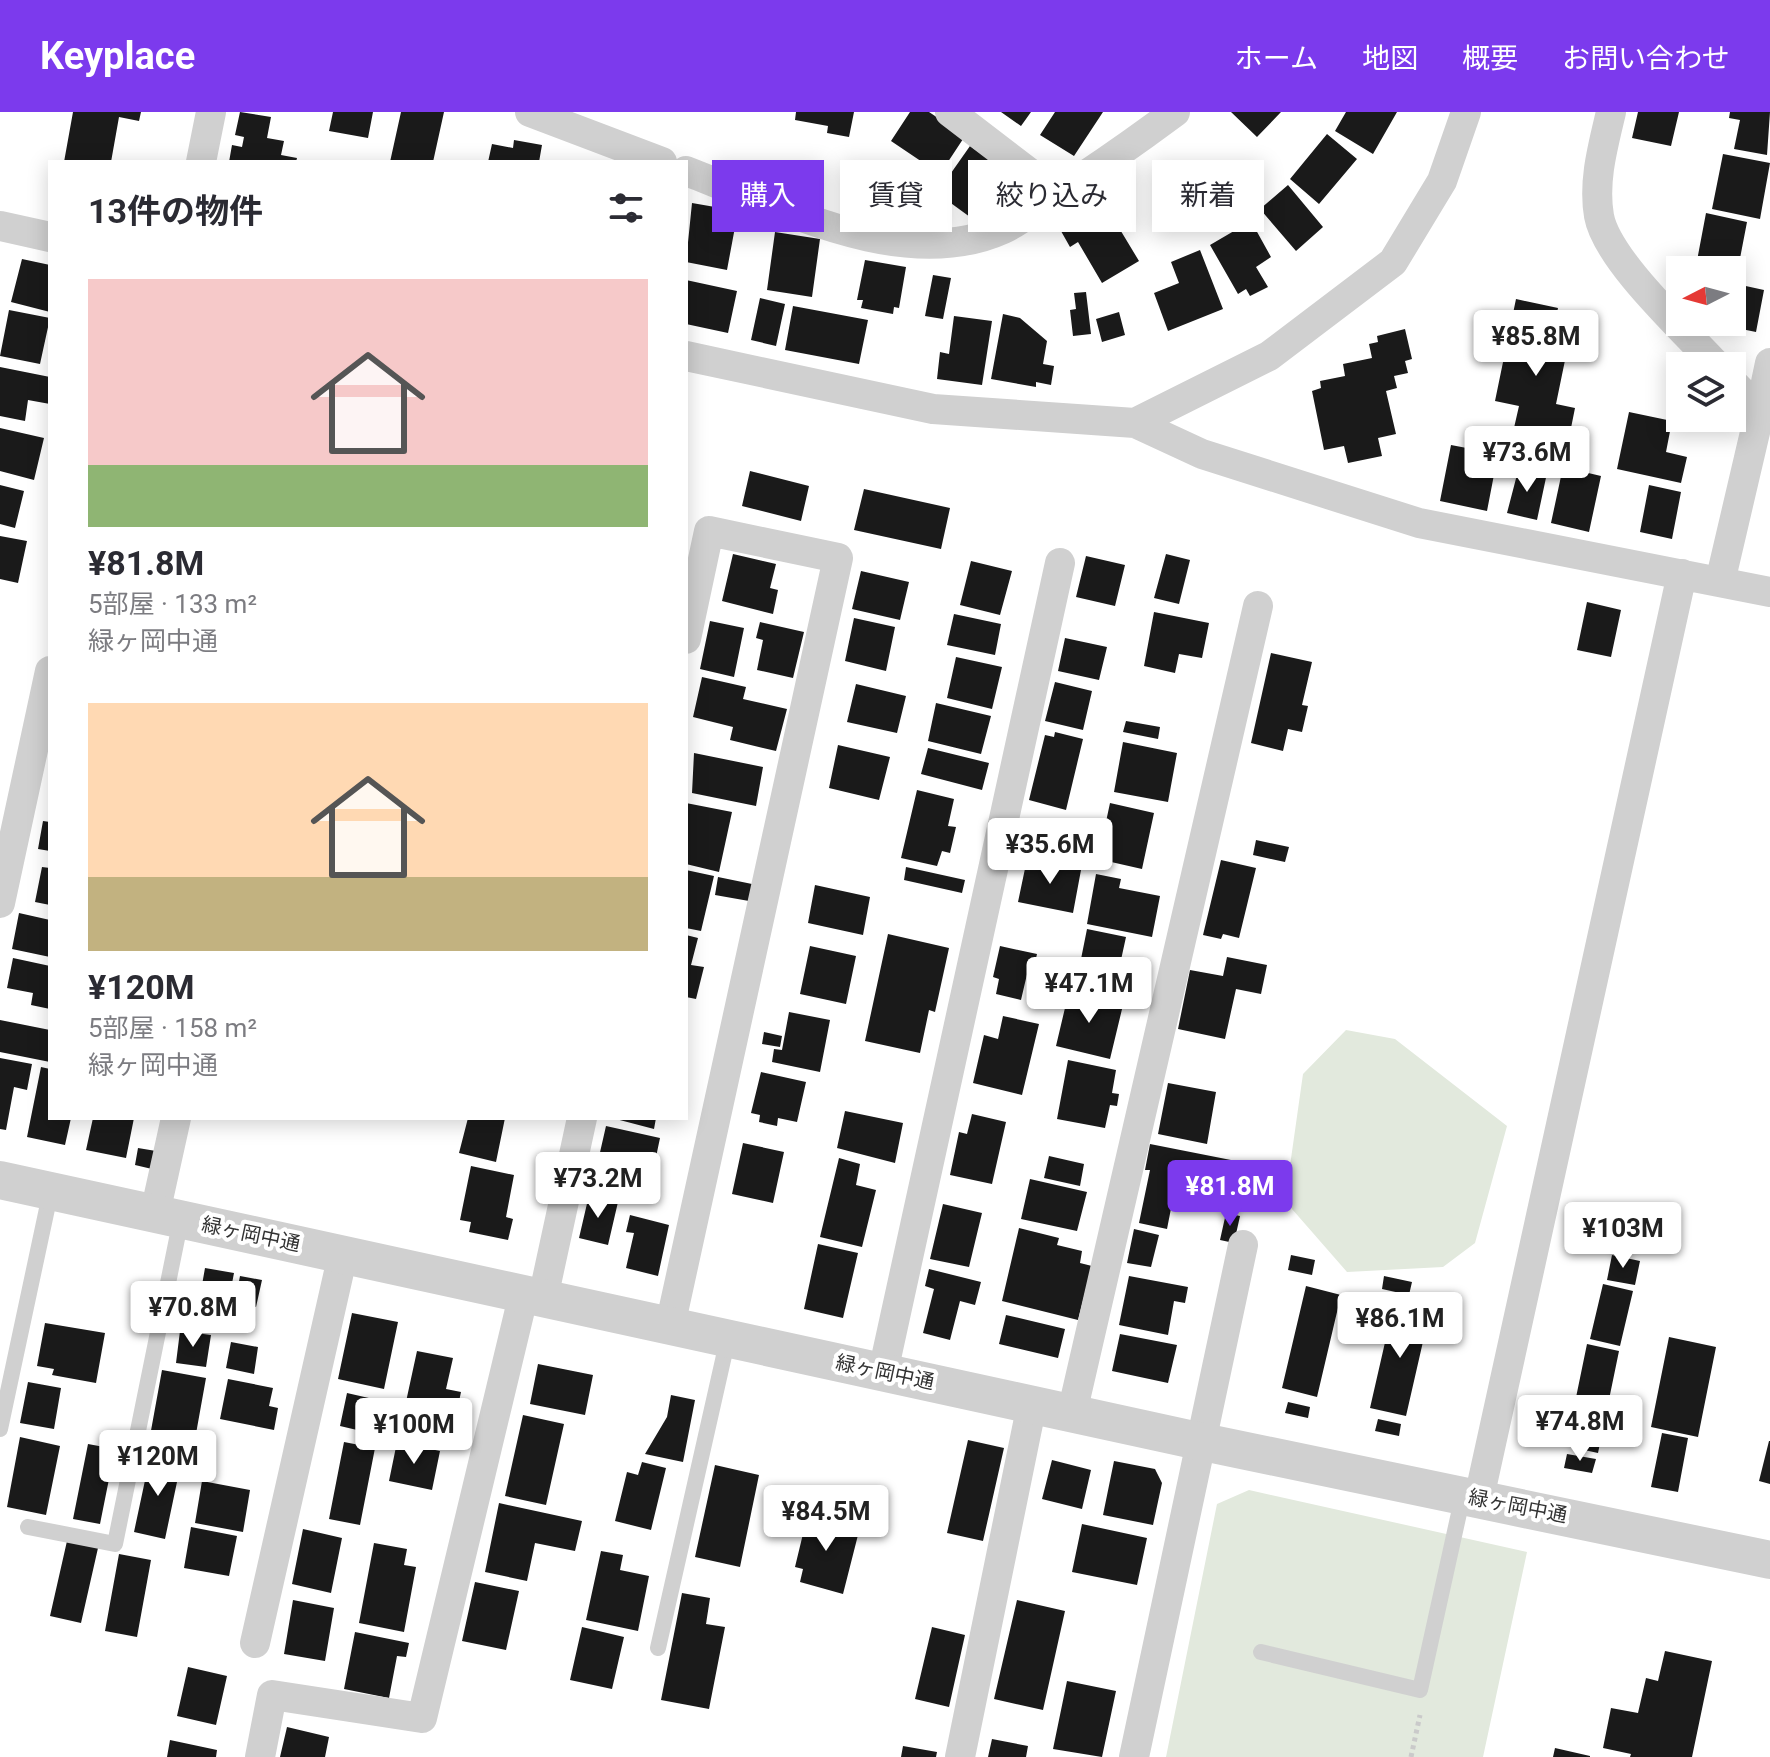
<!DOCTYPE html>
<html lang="ja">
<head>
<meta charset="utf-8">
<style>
  :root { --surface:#fff; --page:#f7f7f7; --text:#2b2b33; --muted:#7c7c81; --accent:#7c3aed }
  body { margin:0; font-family:Roboto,"Noto Sans JP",sans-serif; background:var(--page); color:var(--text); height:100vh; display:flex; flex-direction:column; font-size:30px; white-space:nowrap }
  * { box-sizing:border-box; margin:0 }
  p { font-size:26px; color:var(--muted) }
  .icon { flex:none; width:44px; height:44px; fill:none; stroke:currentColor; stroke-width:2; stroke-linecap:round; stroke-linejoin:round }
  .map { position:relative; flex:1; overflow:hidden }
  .panel { position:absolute; left:48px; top:48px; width:640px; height:960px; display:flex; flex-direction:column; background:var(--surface); border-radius:0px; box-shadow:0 4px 20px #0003 }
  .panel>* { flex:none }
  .top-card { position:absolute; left:712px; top:48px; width:760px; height:72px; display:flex; gap:16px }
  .needle { width:52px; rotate:264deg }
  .controls { position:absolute; left:1666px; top:144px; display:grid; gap:16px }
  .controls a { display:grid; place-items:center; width:80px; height:80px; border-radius:0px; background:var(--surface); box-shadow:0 4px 20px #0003; font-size:40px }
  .price { position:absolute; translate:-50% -68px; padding:0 18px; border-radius:8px; background:#fff; color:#222; font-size:26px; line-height:52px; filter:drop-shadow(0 2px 4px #0008) }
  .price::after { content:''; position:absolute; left:50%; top:48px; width:24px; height:18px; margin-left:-12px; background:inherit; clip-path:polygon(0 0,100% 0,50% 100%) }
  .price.current { background:var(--accent); color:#fff }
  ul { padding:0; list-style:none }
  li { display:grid; align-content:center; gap:16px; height:424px; padding:0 40px }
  li span { display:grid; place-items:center; height:248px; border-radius:0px; color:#555 }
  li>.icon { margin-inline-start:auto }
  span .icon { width:144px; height:144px; fill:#fffc; stroke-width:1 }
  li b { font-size:34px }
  h2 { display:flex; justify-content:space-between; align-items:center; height:96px; padding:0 40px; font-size:34px }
  .tag { padding:0 28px; border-radius:0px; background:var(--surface); box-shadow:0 4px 20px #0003; font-size:28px; line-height:72px }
  .tag.current { background:var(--accent); color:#fff }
  header { display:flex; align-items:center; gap:48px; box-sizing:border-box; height:112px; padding:0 40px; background:var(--accent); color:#fff }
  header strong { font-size:38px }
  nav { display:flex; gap:44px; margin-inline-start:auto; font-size:28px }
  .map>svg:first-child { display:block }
  .green { fill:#e2e9dd }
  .building { fill:#1a1a1a }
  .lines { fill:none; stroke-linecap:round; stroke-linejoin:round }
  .path { stroke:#cacaca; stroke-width:5; stroke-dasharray:4 4; stroke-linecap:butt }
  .service { stroke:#d0d0d0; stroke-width:16 }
  .minor { stroke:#d0d0d0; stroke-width:30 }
  .tertiary { stroke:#d0d0d0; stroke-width:38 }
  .labels { text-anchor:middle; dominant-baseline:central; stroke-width:8; stroke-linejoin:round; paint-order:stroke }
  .street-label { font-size:20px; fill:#333; stroke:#fff }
</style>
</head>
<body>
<header>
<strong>Keyplace</strong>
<nav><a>ホーム</a><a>地図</a><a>概要</a><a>お問い合わせ</a></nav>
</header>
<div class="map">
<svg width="1770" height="1645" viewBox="0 0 1770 1645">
  <rect width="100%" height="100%" fill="#fff"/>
  <path class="green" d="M1346 918 1395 927 1507 1014 1475 1131 1443 1155 1347 1160 1285 1089 1303 962Z
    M1249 1378 1527 1440 1483 1645H1166L1217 1392Z"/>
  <path class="building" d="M73 0H141L139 9 119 5 111 50H64Z
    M240 0 271 5 267 26 284 29 281 43 297 46 296 50H229L232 33 242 35 244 25 235 23Z
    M333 0H373L368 26 329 19Z
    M401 0H444L433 50H390Z
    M796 0H854L849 25 827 21 828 14 795 8Z
    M910 0H929L965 24 940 62 891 29Z
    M1001 0H1031L1021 14Z
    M1055 0H1103L1074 44 1040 23Z
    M1231 0H1281L1257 25Z
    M1346 0H1397L1373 42 1335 19Z
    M1638 0H1679L1671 34 1632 26Z
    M1730 0H1770L1767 43 1734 37 1740 8 1729 6Z
    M1327 22 1357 47 1319 92 1290 67Z
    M514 28 542 33 539 50H488L492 32 513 36Z
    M970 34 1004 58 970 105 937 81Z
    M1723 42 1770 51 1760 107 1712 97Z
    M1288 73 1323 115 1296 139 1260 97Z
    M1101 86 1139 149 1102 171 1078 130 1070 135 1057 112Z
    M692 91 738 99 727 158 686 150Z
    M1706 101 1747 110 1737 162 1732 158 1696 154Z
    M1251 109 1271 145 1256 155 1268 175 1250 184 1246 177 1238 182 1210 133Z
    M775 120 820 127 812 185 767 178Z
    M1200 138 1223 197 1168 219 1154 181 1179 171 1171 150Z
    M22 147 50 153V200L11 190Z
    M865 148 906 155 899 196 894 195 893 202 861 196 863 188H857Z
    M933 163 951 166 943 207 925 204Z
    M686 168 737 179 728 221 686 212Z
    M1732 171 1764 178 1756 220 1712 211 1732 210Z
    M1086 180 1091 222 1073 224 1070 198 1076 197 1074 181Z
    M760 186 785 192 776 234 751 228Z
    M1516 187 1558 196 1553 220 1570 224 1556 292 1575 296 1566 341 1511 329 1519 294 1495 289Z
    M793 194 868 208 859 252 785 238Z
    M9 198 50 206 40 252 0 244Z
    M1119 200 1125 223 1102 230 1096 207Z
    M1003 202 1020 206 1047 229 1043 252 1054 254 1051 273 1036 270V275L991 267Z
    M954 204 992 209 982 273 937 267 940 240 949 242Z
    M1405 217 1412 247 1405 249 1408 261 1394 264 1397 276 1386 279 1396 322 1378 326 1382 344 1348 351 1344 334 1324 338 1312 279 1321 276 1320 269 1345 264 1343 252 1372 246 1369 232 1378 230 1377 224Z
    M0 255 50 265V292L28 288 25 309 0 304Z
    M1629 300 1672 309 1666 340 1687 345 1681 371 1617 357Z
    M0 316 44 326 34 368 0 359Z
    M1451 333 1498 342 1487 399 1440 389Z
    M1519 355 1547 361 1537 408 1507 401Z
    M1563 355 1601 364 1589 420 1551 411Z
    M750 359 809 374 801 409 742 394Z
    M0 373 24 379 15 416 0 412Z
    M1649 373 1681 380 1672 427 1640 420Z
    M864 377 950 396 941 437 854 418Z
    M0 424 27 429 18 471 0 467Z
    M733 442 776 452 770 476 778 478 773 502 722 489Z
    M1166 442 1190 448 1179 492 1154 486Z
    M1086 444 1125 453 1115 494 1076 485Z
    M971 449 1012 459 1000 503 960 493Z
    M861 459 909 470 900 508 852 497Z
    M1587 490 1621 498 1611 545 1577 538Z
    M1154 500 1209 511 1202 546 1179 542 1175 561 1144 554Z
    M954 502 1001 512 995 543 947 533Z
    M854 506 895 515 886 559 845 549Z
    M710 509 744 516 734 565 700 557Z
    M760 510 804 520 793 566 757 558 763 528 756 526Z
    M1065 526 1107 535 1099 568 1058 559Z
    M1271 541 1312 550 1302 593 1308 594 1302 620 1288 617 1283 639 1251 631Z
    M956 545 1002 555 992 597 947 586Z
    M702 565 746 575 743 587 787 597 776 639 730 628 733 615 693 605Z
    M1055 570 1092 579 1083 618 1045 609Z
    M856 572 906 584 897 621 847 610Z
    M936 591 991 604 981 642 928 629Z
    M1126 609 1160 615 1158 627 1123 620Z
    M1055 620 1083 627 1066 698 1029 688 1045 623 1054 625Z
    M1123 630 1177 641 1168 690 1114 680Z
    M838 633 890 645 879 688 829 676Z
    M928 636 989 651 982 678 921 662Z
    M694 641 763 655 756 694 692 681Z
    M917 678 954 687 948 714 956 715 950 741 942 739 937 754 901 746Z
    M686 691 732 700 719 760 686 752Z
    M1110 691 1154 701 1142 757 1098 747Z
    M43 709 50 710V739L38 737Z
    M1059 718 1097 726 1092 748 1054 739Z
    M1256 728 1289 735 1285 750 1253 743Z
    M1027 747 1081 758 1073 801 1018 790Z
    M1221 748 1256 756 1239 826 1223 822 1221 827 1203 823Z
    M42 755 50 756V793L35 790Z
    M906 755 965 768 962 781 904 768Z
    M686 758 714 764 701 819 686 816Z
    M1096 762 1121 767 1119 776 1160 784 1152 825 1087 812Z
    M718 765 752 772 749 789 715 783Z
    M815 773 870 785 863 823 808 811Z
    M19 801 50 808V845L12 837Z
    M1087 817 1126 825 1114 880 1076 872Z
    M888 822 949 836 935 900 929 898 920 941 865 929Z
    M686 823 698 826 691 853 704 855 696 887 686 885Z
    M810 834 856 844 846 892 800 882Z
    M1000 834 1037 842 1033 859 1028 858 1021 888 996 882 999 867 993 865Z
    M1227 845 1267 853 1261 882 1236 877 1225 927 1178 917 1190 858 1223 864Z
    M13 846 50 854V897L31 893 33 881 7 876Z
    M1069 879 1123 893 1110 947 1056 934Z
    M789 900 830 908 820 960 772 950 774 937 782 938Z
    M1003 904 1039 912 1022 983 973 971 984 923 998 927Z
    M0 908 50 918V950L0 940Z
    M764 920 782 924 780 935 762 932Z
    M0 946 32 952 27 978 14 975 6 1018 0 1017Z
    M1068 948 1116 958 1112 981 1119 982 1117 994 1110 993 1105 1016 1057 1007Z
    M41 955 50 957V1006H71L65 1033 27 1025Z
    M761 960 806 970 797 1010 778 1006 777 1014 759 1010 760 1003 751 1001Z
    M1168 971 1216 980 1207 1032 1158 1022Z
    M845 999 903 1011 895 1051 837 1036Z
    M972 1002 1006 1010 992 1072 950 1063 959 1020 967 1022Z
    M93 1006H134L126 1046 86 1038Z
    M468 1006H505L496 1050 459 1041Z
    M612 1006H656L654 1017Z
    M606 1014 660 1026 648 1083 593 1071Z
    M743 1031 784 1040 773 1091 732 1082Z
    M1150 1032 1236 1049 1229 1081 1176 1071 1167 1117 1139 1111 1150 1058H1145Z
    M138 1036 156 1039 152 1057 135 1053Z
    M1049 1044 1084 1052 1080 1074 1044 1066Z
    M839 1046 860 1052 856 1073 876 1078 862 1135 820 1125Z
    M471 1054 514 1063 506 1105 513 1107 508 1128 469 1120 471 1110 460 1108Z
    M1030 1067 1087 1080 1077 1119 1021 1107Z
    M589 1083 618 1090 608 1133 579 1126Z
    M943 1092 982 1101 969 1155 930 1147Z
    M1226 1101 1240 1104 1234 1131 1220 1128Z
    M630 1103 669 1113 658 1164 626 1156 634 1121 626 1120Z
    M1019 1116 1059 1126 1057 1133 1082 1139 1080 1151 1092 1154 1078 1208 1002 1189Z
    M1134 1117 1159 1123 1151 1155 1127 1151Z
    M818 1132 858 1141 843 1206 804 1197Z
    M1291 1143 1315 1148 1312 1163 1288 1158Z
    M1612 1143 1640 1149 1635 1173 1607 1168Z
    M205 1156 234 1161 224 1213 196 1207Z
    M929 1157 981 1170 975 1193 960 1189 950 1228 923 1221 934 1177 925 1174Z
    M240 1164 262 1168 256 1195 235 1190Z
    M1129 1164 1188 1175 1185 1191 1174 1189 1168 1223 1119 1213Z
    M1384 1164 1412 1170 1409 1183 1382 1177Z
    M1603 1172 1633 1179 1620 1234 1590 1227Z
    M1306 1174 1341 1183 1317 1285 1282 1276Z
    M1394 1191 1430 1199 1406 1304 1370 1296Z
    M352 1201 398 1210 384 1277 338 1267Z
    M1006 1203 1065 1217 1058 1246 999 1232Z
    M45 1211 105 1221 96 1271 52 1263 54 1257 37 1254Z
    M180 1219 211 1223 206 1255 176 1251Z
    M1120 1222 1177 1233 1168 1271 1112 1259Z
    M1669 1225 1716 1235 1698 1325 1651 1315Z
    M231 1230 258 1235 254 1262 226 1256Z
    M1587 1232 1619 1239 1598 1341 1566 1334Z
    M417 1239 453 1246 446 1277 461 1280 455 1309 404 1299Z
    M538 1252 593 1263 585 1303 530 1292Z
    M162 1258 206 1266 192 1344 148 1335Z
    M228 1267 273 1276 269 1294 278 1296 274 1318 220 1307Z
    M28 1270 61 1276 54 1317 20 1311Z
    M347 1281 395 1292 387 1325 340 1314Z
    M671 1283 695 1288 683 1350 645 1342 667 1305Z
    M1288 1290 1310 1295 1308 1306 1285 1301Z
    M523 1303 564 1312 546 1393 505 1384Z
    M404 1305 437 1312 433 1332 399 1324Z
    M1378 1307 1401 1312 1399 1324 1375 1319Z
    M1662 1321 1688 1326 1678 1380 1651 1375Z
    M20 1325 60 1334 46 1403 7 1395Z
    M968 1328 1004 1336 983 1429 947 1421Z
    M1769 1329H1770V1372L1759 1369Z
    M344 1330 375 1336 360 1413 329 1407Z
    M397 1330 440 1339 432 1378 389 1369Z
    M88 1332 115 1337 100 1412 73 1407Z
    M1567 1342 1596 1347 1592 1361 1564 1356Z
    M150 1345 181 1351 165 1427 134 1420Z
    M1052 1348 1091 1358 1082 1397 1042 1387Z
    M1114 1349 1155 1357 1162 1371 1153 1413 1103 1403Z
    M642 1350 666 1356 651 1418 615 1409 627 1360 638 1363Z
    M715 1353 759 1363 740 1455 695 1445Z
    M202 1369 250 1378 243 1420 195 1411Z
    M499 1391 582 1409 575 1439 535 1431 527 1469 485 1460Z
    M808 1401 845 1410 842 1419 858 1423 843 1482 800 1470 803 1457 795 1455Z
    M1082 1412 1147 1426 1137 1473 1072 1460Z
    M191 1415 237 1424 229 1464 184 1456Z
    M303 1417 342 1426 331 1481 292 1472Z
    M67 1429 98 1436 81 1511 50 1504Z
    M374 1431 407 1437 404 1453 416 1455 404 1520 359 1511Z
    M601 1439 623 1443 620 1458 649 1464 638 1519 586 1508Z
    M119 1442 151 1448 137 1525 105 1519Z
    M475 1470 519 1479 506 1538 462 1529Z
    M682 1481 710 1486 706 1512 725 1515 709 1597 661 1588Z
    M293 1488 334 1496 325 1549 284 1542Z
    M1017 1488 1065 1499 1043 1598 994 1587Z
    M582 1515 624 1525 612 1577 570 1568Z
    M932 1515 965 1523 949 1595 915 1587Z
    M355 1520 409 1531 406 1545 397 1544 389 1586 344 1577Z
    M1665 1539 1712 1549 1692 1645H1630L1631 1642 1603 1636 1611 1596 1638 1601 1646 1566 1658 1569Z
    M188 1555 227 1564 216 1613 177 1604Z
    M1067 1569 1116 1579 1102 1645 1053 1637Z
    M287 1615 329 1625 325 1645H280Z
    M992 1627 1028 1634 1026 1645H988Z
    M170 1628 217 1638 216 1645H167Z
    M903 1634 937 1640 936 1645H901Z
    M1555 1636 1590 1644V1645H1553Z"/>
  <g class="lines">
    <path class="path" d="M1411 1645 1420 1603"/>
    <path class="service" d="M0 1317 51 1078
      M28 1415 115 1432 181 1107
      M658 1536 728 1226
      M1261 1540 1420 1578 1463 1383"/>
    <path class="minor" d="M530 0 662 50
      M950 0 1057 82
      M1611 0C1603 34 1593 69 1599 104 1607 148 1685 219 1717 254
      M201 50 211 0
      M686 59C778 94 904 162 1003 117 1021 109 1038 94 1054 84 1096 57 1136 29 1175 0
      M0 114 50 125
      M686 244 933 297 1135 311 1269 244 1393 150 1442 69 1466 0
      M1760 299 1770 251
      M1135 311 1202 342 1419 411 1770 480
      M1720 470 1760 299 1732 270
      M0 791 50 559
      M155 1101 176 1006
      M543 1186 582 1006
      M670 1214 838 446 709 419 686 527
      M883 1260 1060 451
      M1072 1301 1258 494
      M1479 1386 1682 462
      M255 1531 343 1142
      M260 1645 272 1583 422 1606 524 1181
      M960 1645 1032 1292
      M1134 1645 1243 1133"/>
    <path class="tertiary" d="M0 1068 1203 1330 1770 1448"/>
  </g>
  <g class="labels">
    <g class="street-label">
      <text transform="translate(251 1122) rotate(12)">緑ヶ岡中通</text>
      <text transform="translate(885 1260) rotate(12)">緑ヶ岡中通</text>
      <text transform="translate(1518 1394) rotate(11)">緑ヶ岡中通</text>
    </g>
  </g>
</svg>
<div class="controls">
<a><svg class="needle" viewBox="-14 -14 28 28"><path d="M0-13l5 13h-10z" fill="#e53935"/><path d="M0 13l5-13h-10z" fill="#7c7c81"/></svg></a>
<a><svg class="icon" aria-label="layers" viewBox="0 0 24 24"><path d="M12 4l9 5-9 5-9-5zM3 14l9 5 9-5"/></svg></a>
</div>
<b class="price" style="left:1536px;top:266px">¥85.8M</b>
<b class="price" style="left:1527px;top:382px">¥73.6M</b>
<b class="price" style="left:1050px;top:774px">¥35.6M</b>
<b class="price" style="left:1089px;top:913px">¥47.1M</b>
<b class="price" style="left:598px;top:1108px">¥73.2M</b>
<b class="price current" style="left:1230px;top:1116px">¥81.8M</b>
<b class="price" style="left:1623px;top:1158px">¥103M</b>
<b class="price" style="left:193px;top:1237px">¥70.8M</b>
<b class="price" style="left:1400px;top:1248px">¥86.1M</b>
<b class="price" style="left:1580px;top:1351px">¥74.8M</b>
<b class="price" style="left:414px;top:1354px">¥100M</b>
<b class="price" style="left:158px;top:1386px">¥120M</b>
<b class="price" style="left:826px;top:1441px">¥84.5M</b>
<div class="top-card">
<a class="tag current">購入</a>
<a class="tag">賃貸</a>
<a class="tag">絞り込み</a>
<a class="tag">新着</a>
</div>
<section class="panel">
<h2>13件の物件<svg class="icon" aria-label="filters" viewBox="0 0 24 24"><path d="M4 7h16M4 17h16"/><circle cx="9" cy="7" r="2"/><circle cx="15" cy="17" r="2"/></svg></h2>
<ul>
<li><span style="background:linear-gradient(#f6c9c9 75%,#8fb573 0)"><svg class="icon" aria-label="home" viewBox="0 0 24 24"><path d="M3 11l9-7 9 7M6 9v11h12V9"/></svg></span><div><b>¥81.8M</b><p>5部屋 · 133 m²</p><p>緑ヶ岡中通</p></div></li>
<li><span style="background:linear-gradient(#ffd9b3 70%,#c2b280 0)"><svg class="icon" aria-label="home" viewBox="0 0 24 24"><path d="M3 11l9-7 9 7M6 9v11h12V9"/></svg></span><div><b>¥120M</b><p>5部屋 · 158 m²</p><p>緑ヶ岡中通</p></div></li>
</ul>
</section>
</div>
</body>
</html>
